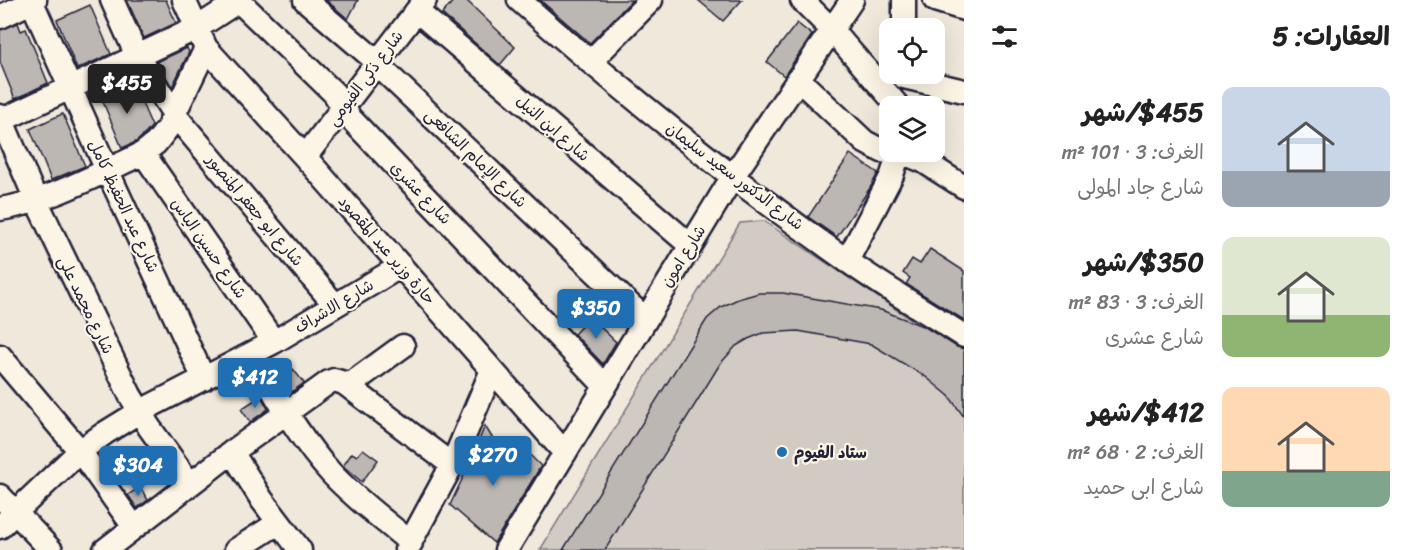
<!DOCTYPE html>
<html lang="ar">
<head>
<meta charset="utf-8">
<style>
  :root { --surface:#fff; --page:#f6f6f6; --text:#222; --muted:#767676; --accent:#1f6fb2 }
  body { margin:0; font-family:Sriracha,"Playpen Sans Arabic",sans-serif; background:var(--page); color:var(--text); direction:rtl; height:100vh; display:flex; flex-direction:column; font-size:22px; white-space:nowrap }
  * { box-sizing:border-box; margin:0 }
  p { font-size:20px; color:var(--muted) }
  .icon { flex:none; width:33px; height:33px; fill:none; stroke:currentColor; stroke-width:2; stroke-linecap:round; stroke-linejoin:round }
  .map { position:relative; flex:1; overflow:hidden; direction:ltr }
  .drawer { display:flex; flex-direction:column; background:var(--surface); width:450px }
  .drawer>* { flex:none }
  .buttons { position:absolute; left:879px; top:18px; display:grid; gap:12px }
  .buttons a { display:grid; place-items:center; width:66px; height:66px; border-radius:12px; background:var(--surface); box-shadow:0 6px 24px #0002; font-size:30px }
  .price { position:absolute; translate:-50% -51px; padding:0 14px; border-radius:6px; background:var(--accent); color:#fff; font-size:20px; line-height:39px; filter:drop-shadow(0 2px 3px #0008) }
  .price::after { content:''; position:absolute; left:50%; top:36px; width:18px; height:14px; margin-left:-9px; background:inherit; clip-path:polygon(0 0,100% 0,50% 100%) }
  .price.active { background:#222; color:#fff }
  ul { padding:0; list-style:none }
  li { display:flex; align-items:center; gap:18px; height:150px; padding:0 24px }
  li span { display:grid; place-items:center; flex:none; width:168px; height:120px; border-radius:12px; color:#555 }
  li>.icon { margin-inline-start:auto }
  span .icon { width:72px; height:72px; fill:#fffc; stroke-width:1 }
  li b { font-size:26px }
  h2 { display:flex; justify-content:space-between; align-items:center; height:72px; padding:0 24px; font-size:26px }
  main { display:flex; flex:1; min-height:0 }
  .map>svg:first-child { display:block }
  .garden { fill:#d1cbc3; stroke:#7a767f; stroke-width:1.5 }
  .building { fill:#bcb7b3; stroke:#22223b; stroke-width:1.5 }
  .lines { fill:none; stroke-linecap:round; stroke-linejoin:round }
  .street-casing { stroke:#22223b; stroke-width:27 }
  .street { stroke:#fcf5e5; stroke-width:22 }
  .poi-dot { fill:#1f6fb2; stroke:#fcf5e5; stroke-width:2 }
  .labels { text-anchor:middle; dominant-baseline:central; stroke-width:4.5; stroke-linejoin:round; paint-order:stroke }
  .street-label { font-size:16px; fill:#22223b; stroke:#fcf5e5 }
  .poi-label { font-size:16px; font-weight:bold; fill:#22223b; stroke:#fcf5e5; text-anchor:start }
</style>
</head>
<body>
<main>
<section class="drawer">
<h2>العقارات: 5<svg class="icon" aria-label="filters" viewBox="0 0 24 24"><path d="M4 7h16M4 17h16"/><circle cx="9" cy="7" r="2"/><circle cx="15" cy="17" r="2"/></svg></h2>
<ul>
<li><span style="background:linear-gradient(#c9d6e8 70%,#9aa5b1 0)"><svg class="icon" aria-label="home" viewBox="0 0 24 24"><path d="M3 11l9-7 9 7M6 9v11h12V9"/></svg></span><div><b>$455/شهر</b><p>الغرف: 3 · 101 m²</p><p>شارع جاد المولى</p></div></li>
<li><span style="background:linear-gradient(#dfe7d0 65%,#8fb573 0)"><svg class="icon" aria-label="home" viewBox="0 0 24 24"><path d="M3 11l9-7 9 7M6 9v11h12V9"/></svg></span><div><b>$350/شهر</b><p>الغرف: 3 · 83 m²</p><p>شارع عشرى</p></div></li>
<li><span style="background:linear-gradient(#ffd9b3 70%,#7fa58c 0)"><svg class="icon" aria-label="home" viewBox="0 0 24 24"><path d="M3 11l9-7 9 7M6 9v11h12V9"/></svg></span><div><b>$412/شهر</b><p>الغرف: 2 · 68 m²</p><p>شارع ابى حميد</p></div></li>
</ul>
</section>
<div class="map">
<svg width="964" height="550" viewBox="0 0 964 550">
  <rect width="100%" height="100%" fill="#efe8db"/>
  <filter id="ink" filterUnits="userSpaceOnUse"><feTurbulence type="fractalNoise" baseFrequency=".0167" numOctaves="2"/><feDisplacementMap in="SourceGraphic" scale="12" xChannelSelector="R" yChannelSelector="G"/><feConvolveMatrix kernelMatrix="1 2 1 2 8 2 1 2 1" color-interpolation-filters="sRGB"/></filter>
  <g filter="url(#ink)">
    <path class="garden" d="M764 221 964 355V550H540L740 223Z"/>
    <path class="building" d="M127 0H166L176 23 144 38Z
      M326 0H358L348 19Z
      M454 0H466L515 47 500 65 442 14Z
      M540 0H632L590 43Z
      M698 0H742L723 21Z
      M90 5 111 54 77 69 57 20Z
      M18 23 21 31 26 29 48 83 15 99 0 62V30Z
      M797 23 812 35 784 76 767 62Z
      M187 48 189 52 172 87 157 62Z
      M133 83 152 126 146 133 136 142 122 148 101 97Z
      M62 114H63L85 166 51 180 30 129Z
      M850 154 878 173 870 188 837 237 808 217Z
      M930 249 964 271V320L906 284 910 278 903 273 912 259 920 264Z
      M759 293H783L881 310 925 327 957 347 964 349V417L949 396 926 377 871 344 798 331 763 333 748 339 736 346 720 364 605 550H563L707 319 721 307 738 299Z
      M590 317 616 342 603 364 574 334Z
      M293 369 304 383 290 393 281 378Z
      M261 396 268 409 250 422 241 409Z
      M485 426 514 474 524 449 541 466 494 543 450 505 467 469Z
      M363 449 378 460 362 482 343 466 352 453 357 456Z
      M140 487 148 500 137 508 128 495Z"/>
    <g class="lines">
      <g class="street-casing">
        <path id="street" d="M31 0 107 170 204 379
          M112 0 137 56 174 114 335 305
          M184 0 206 48 305 157 565 453
          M305 0 375 60 381 68 645 319
          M519 0C623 92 732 180 846 260 884 287 925 311 964 336
          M802 0 831 29 898 106
          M904 0V28
          M935 0 964 9
          M239 1 334 93 350 118 605 386
          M417 11 690 245
          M0 17 35 0
          M590 62 651 0
          M904 77 964 91
          M798 79 865 142 882 151 906 154 923 161 964 187
          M0 116 36 200 130 395 149 427 190 484
          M0 121 197 28 240 0
          M143 153 274 342
          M305 157 425 0
          M0 209C43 203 90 178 129 160L143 153 156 143 167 129 206 48
          M847 261 892 175 899 152
          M251 354C276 395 299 438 331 473 355 499 384 520 411 543
          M0 356 80 451 134 527
          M348 386 403 346
          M232 452 262 500 300 550
          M0 496 51 550
          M0 527 80 451 105 433 139 412 274 342 401 266
          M105 550 232 452 329 382 334 380 344 383 452 465
          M236 550 278 523
          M406 550 452 465 492 370
          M506 550 733 176 852 0"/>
      </g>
      <use href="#street" class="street"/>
    </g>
  </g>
  <circle class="poi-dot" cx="782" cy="452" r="6"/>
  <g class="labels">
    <g class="street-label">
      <text transform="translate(365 78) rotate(-53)">شارع ذكى الفيومى</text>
      <text transform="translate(553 128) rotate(41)">شارع ابن النيل</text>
      <text transform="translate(476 158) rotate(44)">شارع الإمام الشافعى</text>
      <text transform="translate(735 176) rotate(37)">شارع الدكتور سعيد سليمان</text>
      <text transform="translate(421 193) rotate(46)">شارع عشرى</text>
      <text transform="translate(124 206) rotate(65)">شارع عبد الحفيظ كامل</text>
      <text transform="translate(255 210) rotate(50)">شارع ابو جعفر المنصور</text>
      <text transform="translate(209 248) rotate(55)">شارع حسين الياس</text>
      <text transform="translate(387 250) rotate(49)">حارة وزير عبد المقصود</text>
      <text transform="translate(683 256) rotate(-58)">شارع امون</text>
      <text transform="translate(86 305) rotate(64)">شارع محمد على</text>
      <text transform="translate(334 306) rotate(-31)">شارع الاشراف</text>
    </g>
    <g class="poi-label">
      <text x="794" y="452">ستاد الفيوم</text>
    </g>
  </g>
</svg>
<div class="buttons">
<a><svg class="icon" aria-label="locate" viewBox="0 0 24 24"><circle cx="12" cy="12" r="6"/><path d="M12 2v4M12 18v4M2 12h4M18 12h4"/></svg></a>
<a><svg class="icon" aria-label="layers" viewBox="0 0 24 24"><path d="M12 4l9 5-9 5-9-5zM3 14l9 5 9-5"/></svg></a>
</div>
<b class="price active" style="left:127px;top:115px">$455</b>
<b class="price" style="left:596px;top:340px">$350</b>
<b class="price" style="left:255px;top:409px">$412</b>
<b class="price" style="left:493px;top:487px">$270</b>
<b class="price" style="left:138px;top:497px">$304</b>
</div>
</main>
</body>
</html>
